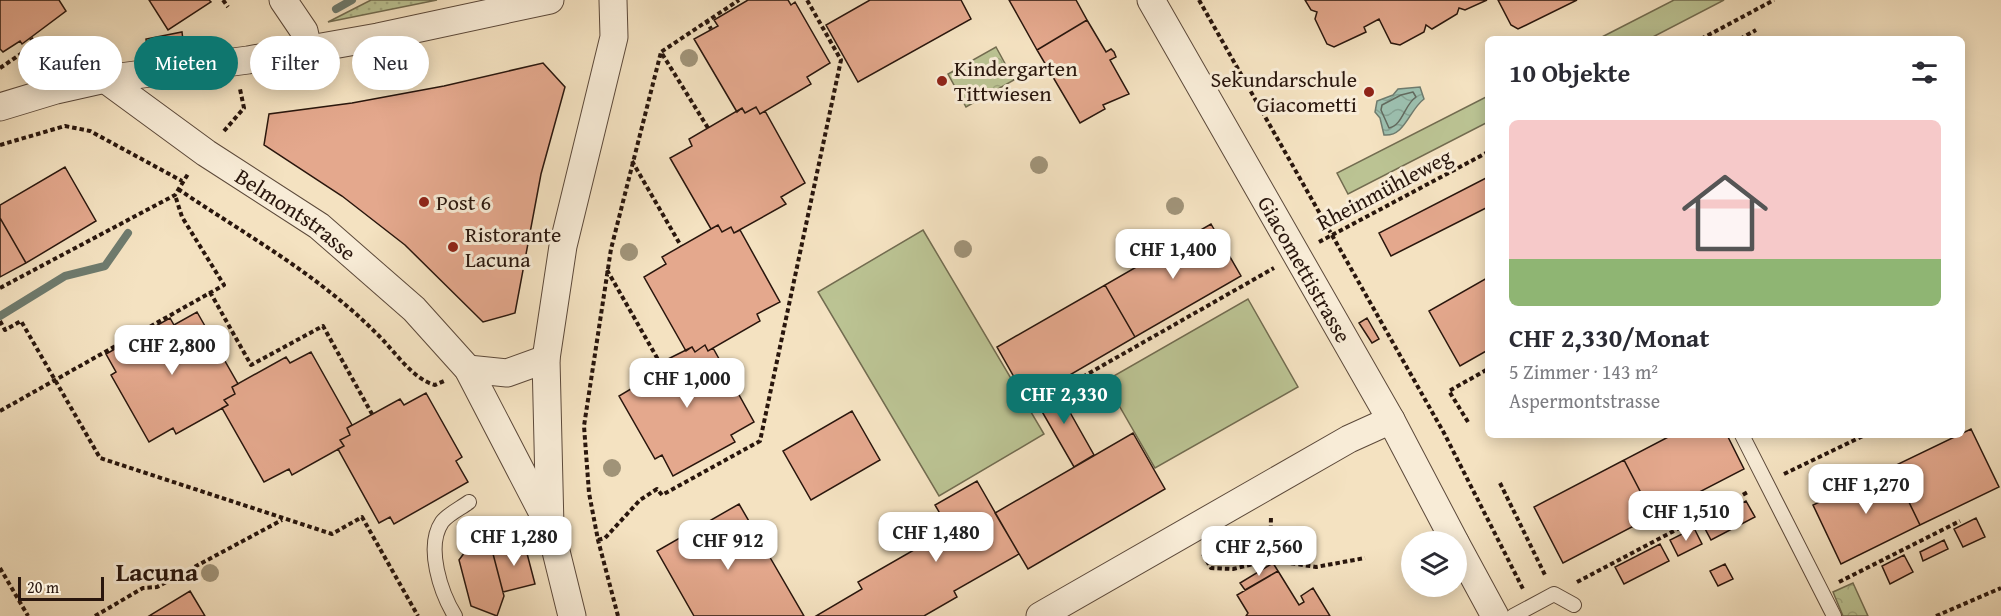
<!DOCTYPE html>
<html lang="de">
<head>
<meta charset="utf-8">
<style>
  :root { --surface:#fff; --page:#f7f7f7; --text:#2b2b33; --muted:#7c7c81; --accent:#0f766e }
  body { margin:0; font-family:"Gentium Book Plus",serif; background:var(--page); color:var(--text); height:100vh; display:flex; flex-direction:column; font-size:22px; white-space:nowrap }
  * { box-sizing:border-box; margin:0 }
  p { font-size:20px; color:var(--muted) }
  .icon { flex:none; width:33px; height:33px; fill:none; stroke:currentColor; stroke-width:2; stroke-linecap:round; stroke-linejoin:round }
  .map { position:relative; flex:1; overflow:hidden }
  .drawer { position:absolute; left:1485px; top:36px; width:480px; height:402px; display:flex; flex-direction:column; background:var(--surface); border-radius:9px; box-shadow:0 3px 15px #0003 }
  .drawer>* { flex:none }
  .hud { position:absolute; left:18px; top:36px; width:570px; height:54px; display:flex; gap:12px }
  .buttons { position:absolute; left:1401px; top:531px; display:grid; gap:12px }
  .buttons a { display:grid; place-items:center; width:66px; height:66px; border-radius:50%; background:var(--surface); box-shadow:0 3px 15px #0003; font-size:30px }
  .scale { position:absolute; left:18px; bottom:15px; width:86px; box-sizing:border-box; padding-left:6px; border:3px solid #29160d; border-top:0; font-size:16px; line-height:21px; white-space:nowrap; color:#29160d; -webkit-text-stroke:4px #f8ecd7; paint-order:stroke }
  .price { position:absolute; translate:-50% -51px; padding:0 14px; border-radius:12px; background:#fff; color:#222; font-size:20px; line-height:39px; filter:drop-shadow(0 2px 3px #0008) }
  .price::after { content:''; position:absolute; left:50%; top:36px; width:18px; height:14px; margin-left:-9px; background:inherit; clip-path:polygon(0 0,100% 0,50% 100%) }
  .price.on { background:var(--accent); color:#fff }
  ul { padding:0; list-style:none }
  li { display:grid; align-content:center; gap:12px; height:318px; padding:0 24px }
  li span { display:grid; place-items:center; height:186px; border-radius:9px; color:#555 }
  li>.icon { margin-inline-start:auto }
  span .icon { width:108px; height:108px; fill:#fffc; stroke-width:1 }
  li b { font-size:26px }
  h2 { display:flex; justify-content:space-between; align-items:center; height:72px; padding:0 24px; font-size:26px }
  .pill { padding:0 21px; border-radius:27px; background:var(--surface); box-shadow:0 3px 15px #0003; font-size:21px; line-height:54px }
  .pill.on { background:var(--accent); color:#fff }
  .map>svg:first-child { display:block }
  .grass { fill:url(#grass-dots); stroke:#726c50; stroke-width:1.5 }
  .park { fill:url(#park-crowns); stroke:#726c50; stroke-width:1.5 }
  .garden { fill:#bbc393; stroke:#726c50; stroke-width:1.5 }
  .water { fill:url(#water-waves); stroke:#6e7b6e; stroke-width:1.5 }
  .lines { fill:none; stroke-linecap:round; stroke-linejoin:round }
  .shore { stroke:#626a5e; stroke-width:1.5 }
  .stream { stroke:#6e7b6e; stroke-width:8 }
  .building { fill:#e4a88d; stroke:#29160d; stroke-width:1.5 }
  .service-casing { stroke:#5c493a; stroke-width:16 }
  .minor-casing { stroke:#5c493a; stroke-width:29 }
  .path { stroke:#29160d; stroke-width:4; stroke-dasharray:4.5 3; stroke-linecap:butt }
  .service { stroke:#f8ecd7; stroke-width:14 }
  .minor { stroke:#f8ecd7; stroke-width:27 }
  .tree { fill:#a09378 }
  .poi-dot { fill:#8f2418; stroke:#f8ecd7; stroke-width:2 }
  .labels { text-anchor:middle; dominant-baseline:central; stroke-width:6; stroke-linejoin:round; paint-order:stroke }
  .poi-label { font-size:22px; fill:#29160d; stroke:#f8ecd7; text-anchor:start }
  .street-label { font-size:22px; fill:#29160d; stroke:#f8ecd7 }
  .quarter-label { font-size:26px; font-weight:bold; fill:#29160d; stroke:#f8ecd7 }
</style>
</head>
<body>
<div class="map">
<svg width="2001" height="616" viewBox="0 0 2001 616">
  <defs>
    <pattern id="grass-dots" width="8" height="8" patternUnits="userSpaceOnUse" patternTransform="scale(1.5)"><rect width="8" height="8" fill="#bbc393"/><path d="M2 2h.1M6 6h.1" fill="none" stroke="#a1a77e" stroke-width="1.8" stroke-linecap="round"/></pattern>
    <pattern id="park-crowns" width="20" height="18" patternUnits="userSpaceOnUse" patternTransform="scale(1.5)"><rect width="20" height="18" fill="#bbc393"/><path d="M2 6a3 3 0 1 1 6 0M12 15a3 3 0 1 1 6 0" fill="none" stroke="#a1a77e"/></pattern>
    <pattern id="water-waves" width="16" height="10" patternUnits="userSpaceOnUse" patternTransform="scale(1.5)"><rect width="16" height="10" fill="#9cbfae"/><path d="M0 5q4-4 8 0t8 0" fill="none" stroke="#86a394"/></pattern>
  </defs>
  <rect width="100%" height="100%" fill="#f4e2c1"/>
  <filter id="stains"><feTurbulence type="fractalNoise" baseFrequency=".00333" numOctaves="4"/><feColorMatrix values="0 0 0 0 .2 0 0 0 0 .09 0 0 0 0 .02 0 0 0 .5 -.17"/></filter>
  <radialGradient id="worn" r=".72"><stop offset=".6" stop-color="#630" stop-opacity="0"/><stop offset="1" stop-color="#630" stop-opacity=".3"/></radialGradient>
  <path class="grass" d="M371 0H437L328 22Z"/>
  <path class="park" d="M996 47 1014 80 966 107 948 74Z
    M1853 583 1868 616H1843L1833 592Z"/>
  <path class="garden" d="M1674 0H1724L1649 39H1598Z
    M1488 96V122L1348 194 1337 173Z
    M923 230 1044 434 939 496 818 292Z
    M1248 299 1298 387 1155 468 1105 381Z"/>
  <path class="water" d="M1420 87 1424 99C1409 110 1405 137 1384 135L1380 118 1375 112 1377 101 1393 95 1398 89Z"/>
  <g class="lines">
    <path class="shore" d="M1413 92 1416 97C1404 105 1403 125 1389 128L1381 110 1382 105 1401 95Z"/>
    <path class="stream" d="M336 9 352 0
      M0 316 65 276 105 266 128 233"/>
  </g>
  <path class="building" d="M0 0H59L66 11 22 44 20 41 3 52 0 49Z
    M149 0H209L211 2 168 30Z
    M748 0H788L791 5 795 2 830 63 807 77 811 84 760 114 756 107 745 113 742 108 737 112 694 39 718 26 714 20Z
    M870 0H961L971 19 858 82 826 25Z
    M1009 0H1076L1087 20 1037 50Z
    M1305 0H1487L1465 10 1459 8 1457 14 1432 29 1426 25 1424 32 1400 45 1391 43 1379 19 1364 27 1366 32 1334 47 1327 44 1315 19 1317 12 1311 10Z
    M1498 0H1577L1518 29 1511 25Z
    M1087 20 1106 52 1111 49 1114 52 1116 57 1110 60 1129 94 1103 105 1105 109 1080 123 1037 50Z
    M182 32 183 40 147 47 146 39Z
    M543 63 565 87 541 174 515 313 483 322 405 245 342 196 264 145 269 114 352 103 444 86Z
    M756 107 760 114 765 111 805 183 781 197 786 204 734 233 731 227 722 232 718 225 711 229 670 158 692 146 689 139 742 108 745 113Z
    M65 167 96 221 26 263 0 218V205Z
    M1488 177V207L1391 256 1379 233Z
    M0 218 26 263 0 277Z
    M1211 224 1241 276 1135 337 1105 285Z
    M718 225 722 232 731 227 734 233 740 230 780 302 757 314 760 321 708 351 705 345 695 352 692 347 686 351 644 277 666 264 662 257Z
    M1487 278 1488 350 1460 366 1429 311Z
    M1105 285 1135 337 1027 400 997 347Z
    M197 312 238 384 232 387 235 394 224 400 228 405 176 434 173 428 149 442 111 375 116 372 106 354 170 318 174 325Z
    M1367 318 1379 339 1372 343 1359 323Z
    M705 345 708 351 713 348 754 422 731 435 735 442 673 476 662 455 655 459 619 396 641 383 638 377 660 363 692 347 695 352Z
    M311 352 352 425 347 428 350 435 340 440 344 446 292 475 289 469 264 482 222 408 228 405 224 400 235 394 232 387 286 357 290 363Z
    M1054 384 1094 455 1074 467 1033 396Z
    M426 393 462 457 456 461 468 482 394 524 390 517 379 523 338 449 344 446 340 440 350 435 347 428 400 399 404 405Z
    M852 411 880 460 811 500 783 451Z
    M1971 429 1999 487 1920 525 1892 467Z
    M1133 433 1165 489 1028 569 995 513Z
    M1672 435H1727L1744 469 1653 516 1624 460Z
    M1624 460 1653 516 1563 563 1534 507Z
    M1892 467 1920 525 1841 564 1813 505Z
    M977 481 1019 554 954 591 957 597 924 616H816L862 589 858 582 926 543 930 549 953 536 935 505Z
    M1746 501 1755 517 1711 540 1702 523Z
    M739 504 804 616H694L657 551Z
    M1976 518 1985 537 1963 547 1954 529Z
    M1694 528 1702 544 1678 556 1670 540Z
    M476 537 492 550 504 596 497 616 471 606 459 560Z
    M1944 540 1948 549 1923 561 1920 552Z
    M524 542 535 584 503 592 492 550Z
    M1660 544 1669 561 1624 584 1615 567Z
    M1904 555 1913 572 1890 584 1882 566Z
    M1273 563 1278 571 1245 590 1240 583Z
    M1725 564 1733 579 1718 586 1710 571Z
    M1278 571 1299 605 1304 602 1301 596 1313 588 1330 616H1246L1248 613 1237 595Z
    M190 591 205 616H149Z"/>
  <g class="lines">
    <g class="service-casing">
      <path id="service" d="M1742 435 1834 616
        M455 616C441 593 425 547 442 522 448 514 461 508 469 502
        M1513 616 1554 594 1574 605"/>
    </g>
    <g class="minor-casing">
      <g id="minor">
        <path d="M283 0 304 31 308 49"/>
        <path id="s1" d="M1151 0 1391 420 1455 542"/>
        <path id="s2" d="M105 79 206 153 319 226 414 309 468 369 550 527"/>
        <path d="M0 107 56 90 105 79 248 60 378 37 550 0"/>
        <path d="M468 369 507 373 546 359"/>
        <path d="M1456 544 1495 616"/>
        <path d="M572 616 550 527 546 359 563 246 614 37 613 0"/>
        <path d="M1040 616 1349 439 1391 420"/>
      </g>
    </g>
    <path class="path" d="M223 0 228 7
      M1199 0 1444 433 1523 589
      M706 20 711 29
      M31 38 46 65
      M1701 39 1774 0
      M1740 39 1756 30
      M0 68 34 45
      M708 128 661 52 739 0
      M224 131 244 108 240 89
      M0 145 65 126 90 131 182 181
      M632 161 681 246
      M178 189C246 235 319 275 377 334 394 350 412 379 435 385L444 381
      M1319 242 1488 152
      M607 270 660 363
      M0 288 175 195 188 174
      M210 292 251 365 323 326 372 414
      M0 321 5 330 21 321 100 458 332 534 362 517 418 616
      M1063 388 1274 268
      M0 411 224 285 182 217 175 195
      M1468 422 1449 391 1488 369
      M1784 474 1865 435
      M1500 483 1545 575
      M598 540 605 538 640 500 657 489 662 495 760 441 841 60 807 0
      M1203 554 1211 568 1233 569 1270 560 1316 567 1365 558
      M1270 560 1271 516
      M0 568 28 616
      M1577 582 1748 492
      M1839 582 1960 521
      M95 616 143 588 157 587 282 520
      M618 616 598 540 589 493 584 426 611 249 661 52
      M1936 616 2001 588"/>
    <use href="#service" class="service"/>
    <use href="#minor" class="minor"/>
  </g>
  <g class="tree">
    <circle cx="689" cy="58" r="9"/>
    <circle cx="1039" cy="165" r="9"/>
    <circle cx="1175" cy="206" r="9"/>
    <circle cx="963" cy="249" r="9"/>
    <circle cx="629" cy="252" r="9"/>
    <circle cx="612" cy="468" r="9"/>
    <circle cx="1290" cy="544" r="9"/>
    <circle cx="210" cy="573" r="9"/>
  </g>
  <g class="poi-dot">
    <circle cx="942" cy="81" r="6"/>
    <circle cx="1369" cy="92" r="6"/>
    <circle cx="424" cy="202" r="6"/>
    <circle cx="453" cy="247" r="6"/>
  </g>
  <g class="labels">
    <g class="poi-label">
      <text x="954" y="68">Kindergarten<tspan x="954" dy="25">Tittwiesen</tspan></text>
      <text x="1357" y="79" text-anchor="end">Sekundarschule<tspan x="1357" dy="25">Giacometti</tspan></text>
      <text x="436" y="202">Post 6</text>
      <text x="465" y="234">Ristorante<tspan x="465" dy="25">Lacuna</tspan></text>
    </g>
    <g class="street-label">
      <text transform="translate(1384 189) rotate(-28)">Rheinmühleweg</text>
      <text stroke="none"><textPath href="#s2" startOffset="234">Belmontstrasse</textPath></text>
      <text stroke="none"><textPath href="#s1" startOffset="310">Giacomettistrasse</textPath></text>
    </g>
    <g class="quarter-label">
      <text x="157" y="571">Lacuna</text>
    </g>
  </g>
  <rect width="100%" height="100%" filter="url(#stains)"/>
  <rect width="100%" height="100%" fill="url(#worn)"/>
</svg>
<div class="buttons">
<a><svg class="icon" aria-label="layers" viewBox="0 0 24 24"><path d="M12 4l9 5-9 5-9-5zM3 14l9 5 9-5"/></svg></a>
</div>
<div class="scale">20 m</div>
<b class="price" style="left:1173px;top:280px">CHF 1,400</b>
<b class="price" style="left:172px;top:376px">CHF 2,800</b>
<b class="price" style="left:687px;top:409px">CHF 1,000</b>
<b class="price on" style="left:1064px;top:425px">CHF 2,330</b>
<b class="price" style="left:1866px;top:515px">CHF 1,270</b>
<b class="price" style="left:1686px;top:542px">CHF 1,510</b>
<b class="price" style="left:936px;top:563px">CHF 1,480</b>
<b class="price" style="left:514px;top:567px">CHF 1,280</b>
<b class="price" style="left:728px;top:571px">CHF 912</b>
<b class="price" style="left:1259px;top:577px">CHF 2,560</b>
<div class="hud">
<a class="pill">Kaufen</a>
<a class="pill on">Mieten</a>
<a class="pill">Filter</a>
<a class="pill">Neu</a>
</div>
<section class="drawer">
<h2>10 Objekte<svg class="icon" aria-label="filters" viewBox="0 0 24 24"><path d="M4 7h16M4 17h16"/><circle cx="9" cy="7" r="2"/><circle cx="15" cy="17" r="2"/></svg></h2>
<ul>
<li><span style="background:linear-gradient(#f6c9c9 75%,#8fb573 0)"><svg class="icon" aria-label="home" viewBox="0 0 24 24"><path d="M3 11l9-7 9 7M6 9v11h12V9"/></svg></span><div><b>CHF 2,330/Monat</b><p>5 Zimmer · 143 m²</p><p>Aspermontstrasse</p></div></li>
</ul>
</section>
</div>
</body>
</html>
